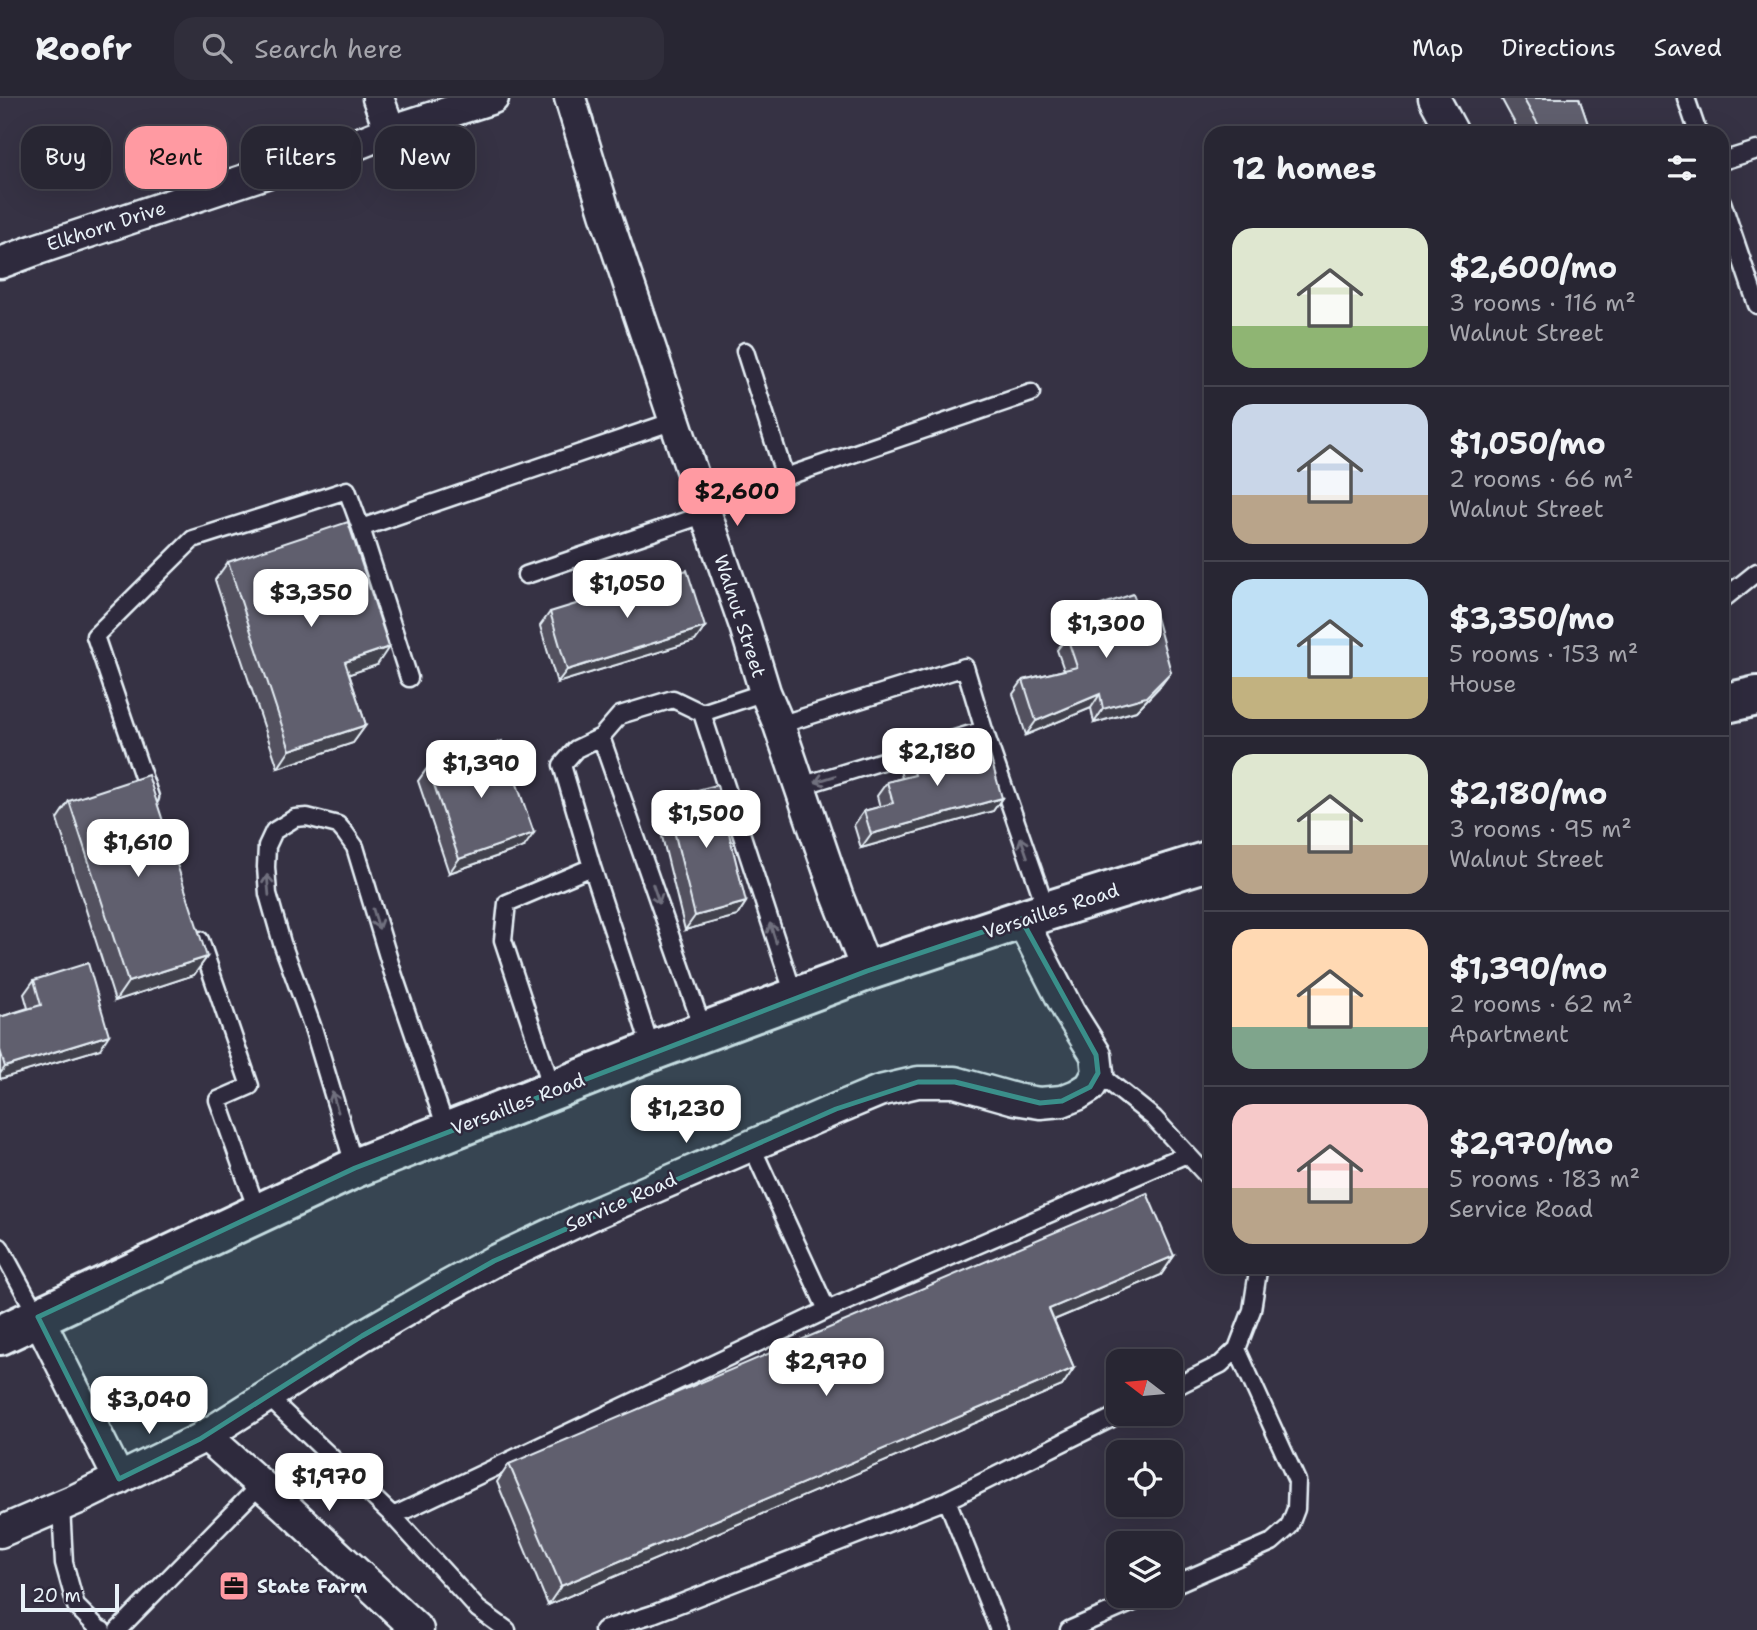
<!DOCTYPE html>
<html lang="en">
<head>
<meta charset="utf-8">
<style>
  :root { --surface:#282633; --page:#302e3b; --text:#f1f3f6; --muted:#a5a5ac; --line:#44434e; --accent:#ff9aa2 }
  body { margin:0; font-family:"Shantell Sans",sans-serif; background:var(--page); color:var(--text); height:100vh; display:flex; flex-direction:column; font-size:26px; white-space:nowrap }
  * { box-sizing:border-box; margin:0 }
  p { font-size:23px; color:var(--muted) }
  .icon { flex:none; width:38px; height:38px; fill:none; stroke:currentColor; stroke-width:2; stroke-linecap:round; stroke-linejoin:round }
  .map { position:relative; flex:1; overflow:hidden }
  .drawer { position:absolute; left:1204px; top:28px; width:525px; height:1148px; display:flex; flex-direction:column; background:var(--surface); border-radius:21px; box-shadow:0 7px 28px #0002,0 0 0 2px var(--line) }
  .drawer>* { flex:none }
  .banner { position:absolute; left:21px; top:28px; width:665px; height:63px; display:flex; gap:14px }
  .needle { width:46px; rotate:286deg }
  .buttons { position:absolute; left:1106px; top:1251px; display:grid; gap:14px }
  .buttons a { display:grid; place-items:center; width:77px; height:77px; border-radius:14px; background:var(--surface); box-shadow:0 7px 28px #0002,0 0 0 2px var(--line); font-size:35px }
  .scale { position:absolute; left:21px; bottom:18px; width:98px; box-sizing:border-box; padding-left:7px; border:4px solid #e8f1f8; border-top:0; font-size:19px; line-height:24px; white-space:nowrap; color:#e8f1f8; -webkit-text-stroke:5px #2f2a3d; paint-order:stroke }
  .price { position:absolute; translate:-50% -60px; padding:0 16px; border-radius:14px; background:#fff; color:#222; font-size:23px; line-height:46px; filter:drop-shadow(0 2px 4px #0008) }
  .price::after { content:''; position:absolute; left:50%; top:42px; width:21px; height:16px; margin-left:-10px; background:inherit; clip-path:polygon(0 0,100% 0,50% 100%) }
  .price.active { background:var(--accent); color:#111 }
  ul { padding:0; list-style:none }
  li { display:flex; align-items:center; gap:21px; height:175px; padding:0 28px }
  li+li { border-top:2px solid var(--line) }
  li span { display:grid; place-items:center; flex:none; width:196px; height:140px; border-radius:21px; color:#555 }
  li>.icon { margin-inline-start:auto }
  span .icon { width:84px; height:84px; fill:#fffc; stroke-width:1 }
  li b { font-size:30px }
  h2 { display:flex; justify-content:space-between; align-items:center; height:84px; padding:0 28px; font-size:30px }
  .chip { padding:0 24px; border-radius:21px; background:var(--surface); box-shadow:0 7px 28px #0002,0 0 0 2px var(--line); font-size:24px; line-height:63px }
  .chip.active { background:var(--accent); color:#111 }
  header { display:flex; align-items:center; gap:42px; box-sizing:border-box; height:98px; padding:0 35px; background:var(--surface); border-bottom:2px solid var(--line) }
  header strong { font-size:33px }
  nav { display:flex; gap:38px; margin-inline-start:auto; font-size:24px }
  .search { width:490px; height:63px; background:var(--page); display:flex; align-items:center; gap:18px; box-sizing:border-box; padding:0 24px; border-radius:21px; color:var(--muted); font-size:26px }
  .map>svg:first-child { display:block }
  .lines { fill:none; stroke-linecap:round; stroke-linejoin:round }
  .lane-casing { stroke:#e8f1f8; stroke-width:21 }
  .street-casing { stroke:#e8f1f8; stroke-width:35 }
  .highway-casing { stroke:#e8f1f8; stroke-width:44 }
  .lane { stroke:#2f2a3d; stroke-width:16 }
  .street { stroke:#2f2a3d; stroke-width:30 }
  .highway { stroke:#2f2a3d; stroke-width:38 }
  .wall { fill:#53515f; stroke:#e8f1f8; stroke-width:2 }
  .shaded-wall { fill:#43424d; stroke:#e8f1f8; stroke-width:2 }
  .building { fill:#605e6e; stroke:#e8f1f8; stroke-width:2 }
  .oneway { stroke:#70707e }
  .marked { fill:#3a8f8a; fill-opacity:0.2; stroke:#3a8f8a; stroke-width:5; stroke-linejoin:round }
  .labels { text-anchor:middle; dominant-baseline:central; stroke-width:5; stroke-linejoin:round; paint-order:stroke }
  .street-label { font-size:19px; fill:#e8f1f8; stroke:#2f2a3d }
  .poi-label { font-size:19px; font-weight:bold; fill:#e8f1f8; stroke:#2f2a3d; text-anchor:start }
</style>
</head>
<body>
<header>
<strong>Roofr</strong>
<div class="search"><svg class="icon" aria-label="search" viewBox="0 0 24 24"><circle cx="10" cy="10" r="6"/><path d="M15 15l6 6"/></svg>Search here</div>
<nav><a>Map</a><a>Directions</a><a>Saved</a></nav>
</header>
<div class="map">
<svg width="1757" height="1532" viewBox="0 0 1757 1532">
  <rect width="100%" height="100%" fill="#363244"/>
  <filter id="ink" filterUnits="userSpaceOnUse"><feTurbulence type="fractalNoise" baseFrequency=".0143" numOctaves="2"/><feDisplacementMap in="SourceGraphic" scale="14" xChannelSelector="R" yChannelSelector="G"/><feConvolveMatrix kernelMatrix="1 2 1 2 8 2 1 2 1" color-interpolation-filters="sRGB"/></filter>
  <g filter="url(#ink)">
    <g class="lines">
      <g class="lane-casing">
        <path id="lane" d="M1686 0 1698 35
          M1722 63 1757 52
          M1722 104 1757 207
          M745 253 785 379
          M703 407 1031 295
          M361 430 409 580
          M526 477 706 416
          M1722 502 1757 474
          M702 615 795 900
          M779 627 965 569 984 632 1047 813
          M601 639 704 934
          M801 688 984 632
          M150 699 95 538 193 441 347 392 361 430 674 323
          M592 769 562 667 576 651 601 639 620 617 673 601 702 615 765 594
          M200 842 250 988 218 1002 258 1115
          M1098 975 1154 1020 1211 1082
          M553 993 503 842 507 805 592 769 652 953
          M751 1047 827 1212
          M355 1070 314 933 282 845 268 796 266 769 267 748 274 733 295 720 307 719 338 727 345 735 355 749 392 872 447 1033
          M0 1149 38 1219
          M1171 1291 1221 1266 1237 1251 1252 1212 1258 1173 1257 1169
          M267 1298 393 1418 478 1511 507 1532
          M947 1402 999 1532
          M61 1408 64 1465 76 1508 99 1531 102 1532
          M393 1418 827 1212 1187 1056
          M1171 1488 1272 1444 1289 1429 1296 1411 1297 1383 1237 1251
          M118 1532 260 1387
          M603 1532 653 1516 947 1402 1120 1316
          M1069 1532 1147 1498"/>
      </g>
      <g class="street-casing">
        <path id="street" d="M378 0 390 33
          M570 0 605 115 706 416 745 528 765 594 779 627 837 797 867 873
          M1434 0 1453 35
          M0 165 38 151 296 65 342 52 390 33 493 0
          M38 1219 119 1381
          M205 1337 285 1408 418 1532
          M0 1434 77 1401 200 1341 362 1238 448 1188 494 1163 591 1117 836 1011 879 993 918 984H955L1015 1001 1040 1005 1062 1003 1077 997 1090 989 1098 975 1096 957 1069 914 1021 821"/>
      </g>
      <g class="highway-casing">
        <path id="highway" d="M1722 606 1757 598
          M0 1237 355 1070 652 953 867 873 1047 813 1211 762"/>
      </g>
      <use href="#lane" class="lane"/>
      <use href="#street" class="street"/>
      <use href="#highway" class="highway"/>
    </g>
    <path class="wall" d="M1501 0H1579L1591 35H1520Z
      M228 464 377 567 349 576 366 627 353 645 278 670 215 482Z
      M1139 512 1171 574 1161 587 1136 613 1094 625 1091 610 1026 637 1013 596 1023 582 1064 572 1057 552 1068 538 1066 530 1075 516Z
      M550 514 705 529 695 543 557 585 540 528Z
      M910 658 954 659 1002 700 993 713 861 750 854 727 864 713 880 709 877 698 887 684 902 680 900 672Z
      M428 669 524 749 449 775 418 683Z
      M666 700 746 804 737 818 685 832 656 714Z
      M69 703 207 859 194 877 115 903 57 721Z
      M34 882 100 951 0 981V919L28 910 24 896Z
      M1174 1158 1161 1177 1054 1222 1074 1270 1062 1288 548 1507 497 1384 509 1366Z"/>
    <path class="shaded-wall" d="M705 529 695 543 557 585 567 572Z
      M389 549 377 567 332 582 345 564Z
      M1171 574 1161 587 1136 613 1094 625 1103 611Z
      M1100 596 1091 610 1026 637 1036 623Z
      M366 627 353 645 278 670 290 652Z
      M1002 700 993 713 861 750 871 736Z
      M534 735 524 749 449 775 459 761Z
      M746 804 737 818 685 832 695 818Z
      M207 859 194 877 115 903 128 884Z
      M109 937 100 951 0 981V976L5 969Z
      M1174 1158 1161 1177 1037 1229 1049 1211Z
      M1074 1270 1062 1288 548 1507 561 1488Z"/>
    <path class="building" d="M1523 0H1579L1591 35H1543Z
      M348 424 389 549 345 564 366 627 290 652 228 464Z
      M687 472 705 529 567 572 550 514Z
      M1133 496 1139 512 1153 508 1171 574 1146 599 1103 611 1100 596 1036 623 1023 582 1077 569 1067 539 1081 535 1075 516Z
      M502 643 534 735 459 761 428 669Z
      M951 647 954 659 988 650 1002 700 871 736 864 713 893 705 887 684 915 677 910 658Z
      M148 677 207 859 128 884 69 703Z
      M717 687 746 804 695 818 666 700Z
      M88 865 109 937 5 969 0 952V919L41 907 34 882Z
      M1147 1095 1174 1158 1049 1211 1074 1270 561 1488 509 1366Z"/>
    <defs><path id="oneway-shaft" d="M-6 0H5M1.5-3L5.5 0L1.5 3" fill="none" stroke-width="1.6" stroke-linecap="round" stroke-linejoin="round" transform="scale(1.75)"/></defs>
    <g class="oneway">
      <use href="#oneway-shaft" transform="translate(825 681) rotate(163)"/>
      <use href="#oneway-shaft" transform="translate(1024 749) rotate(-109)"/>
      <use href="#oneway-shaft" transform="translate(268 787) rotate(-95)"/>
      <use href="#oneway-shaft" transform="translate(656 796) rotate(71)"/>
      <use href="#oneway-shaft" transform="translate(376 821) rotate(73)"/>
      <use href="#oneway-shaft" transform="translate(773 835) rotate(-108)"/>
      <use href="#oneway-shaft" transform="translate(335 1004) rotate(-107)"/>
    </g>
  </g>
  <path class="marked" d="M1021 821 1096 957 1098 975 1090 989 1062 1003 1040 1005 955 984H918L836 1011 494 1163 362 1238 200 1341 119 1381 38 1219 355 1070 867 873Z"/>
  <defs>
    <g id="office-square" transform="scale(1.575)"><rect x="-9" y="-9" width="18" height="18" rx="4" fill="#ff9aa2" stroke="#2f2a3d"/><path d="M-6-3h4V-5.5h4V-3h4V5H-6ZM-1-4.5V-3h2v-1.5ZM-6 0V1H6V0Z" fill="#111"/></g>
  </defs>
  <g fill-rule="evenodd">
    <use href="#office-square" x="234" y="1488"/>
  </g>
  <g class="labels">
    <g class="street-label">
      <text transform="translate(106 128) rotate(-18)">Elkhorn Drive</text>
      <text transform="translate(740 518) rotate(72)">Walnut Street</text>
      <text transform="translate(1051 813) rotate(-18)">Versailles Road</text>
      <text transform="translate(518 1006) rotate(-21)">Versailles Road</text>
      <text transform="translate(621 1104) rotate(-24)">Service Road</text>
    </g>
    <g class="poi-label">
      <text x="257" y="1488">State Farm</text>
    </g>
  </g>
</svg>
<div class="buttons">
<a><svg class="needle" viewBox="-14 -14 28 28"><path d="M0-13l5 13h-10z" fill="#e53935"/><path d="M0 13l5-13h-10z" fill="#a5a5ac"/></svg></a>
<a><svg class="icon" aria-label="locate" viewBox="0 0 24 24"><circle cx="12" cy="12" r="6"/><path d="M12 2v4M12 18v4M2 12h4M18 12h4"/></svg></a>
<a><svg class="icon" aria-label="layers" viewBox="0 0 24 24"><path d="M12 4l9 5-9 5-9-5zM3 14l9 5 9-5"/></svg></a>
</div>
<div class="scale">20 m</div>
<b class="price active" style="left:737px;top:430px">$2,600</b>
<b class="price" style="left:627px;top:522px">$1,050</b>
<b class="price" style="left:311px;top:531px">$3,350</b>
<b class="price" style="left:1106px;top:562px">$1,300</b>
<b class="price" style="left:937px;top:690px">$2,180</b>
<b class="price" style="left:481px;top:702px">$1,390</b>
<b class="price" style="left:706px;top:752px">$1,500</b>
<b class="price" style="left:138px;top:781px">$1,610</b>
<b class="price" style="left:686px;top:1047px">$1,230</b>
<b class="price" style="left:826px;top:1300px">$2,970</b>
<b class="price" style="left:149px;top:1338px">$3,040</b>
<b class="price" style="left:329px;top:1415px">$1,970</b>
<div class="banner">
<a class="chip">Buy</a>
<a class="chip active">Rent</a>
<a class="chip">Filters</a>
<a class="chip">New</a>
</div>
<section class="drawer">
<h2>12 homes<svg class="icon" aria-label="filters" viewBox="0 0 24 24"><path d="M4 7h16M4 17h16"/><circle cx="9" cy="7" r="2"/><circle cx="15" cy="17" r="2"/></svg></h2>
<ul>
<li><span style="background:linear-gradient(#dfe7d0 70%,#8fb573 0)"><svg class="icon" aria-label="home" viewBox="0 0 24 24"><path d="M3 11l9-7 9 7M6 9v11h12V9"/></svg></span><div><b>$2,600/mo</b><p>3 rooms · 116 m²</p><p>Walnut Street</p></div></li>
<li><span style="background:linear-gradient(#c9d6e8 65%,#b9a48a 0)"><svg class="icon" aria-label="home" viewBox="0 0 24 24"><path d="M3 11l9-7 9 7M6 9v11h12V9"/></svg></span><div><b>$1,050/mo</b><p>2 rooms · 66 m²</p><p>Walnut Street</p></div></li>
<li><span style="background:linear-gradient(#bfe0f5 70%,#c2b280 0)"><svg class="icon" aria-label="home" viewBox="0 0 24 24"><path d="M3 11l9-7 9 7M6 9v11h12V9"/></svg></span><div><b>$3,350/mo</b><p>5 rooms · 153 m²</p><p>House</p></div></li>
<li><span style="background:linear-gradient(#dfe7d0 65%,#b9a48a 0)"><svg class="icon" aria-label="home" viewBox="0 0 24 24"><path d="M3 11l9-7 9 7M6 9v11h12V9"/></svg></span><div><b>$2,180/mo</b><p>3 rooms · 95 m²</p><p>Walnut Street</p></div></li>
<li><span style="background:linear-gradient(#ffd9b3 70%,#7fa58c 0)"><svg class="icon" aria-label="home" viewBox="0 0 24 24"><path d="M3 11l9-7 9 7M6 9v11h12V9"/></svg></span><div><b>$1,390/mo</b><p>2 rooms · 62 m²</p><p>Apartment</p></div></li>
<li><span style="background:linear-gradient(#f6c9c9 60%,#b9a48a 0)"><svg class="icon" aria-label="home" viewBox="0 0 24 24"><path d="M3 11l9-7 9 7M6 9v11h12V9"/></svg></span><div><b>$2,970/mo</b><p>5 rooms · 183 m²</p><p>Service Road</p></div></li>
</ul>
</section>
</div>
</body>
</html>
